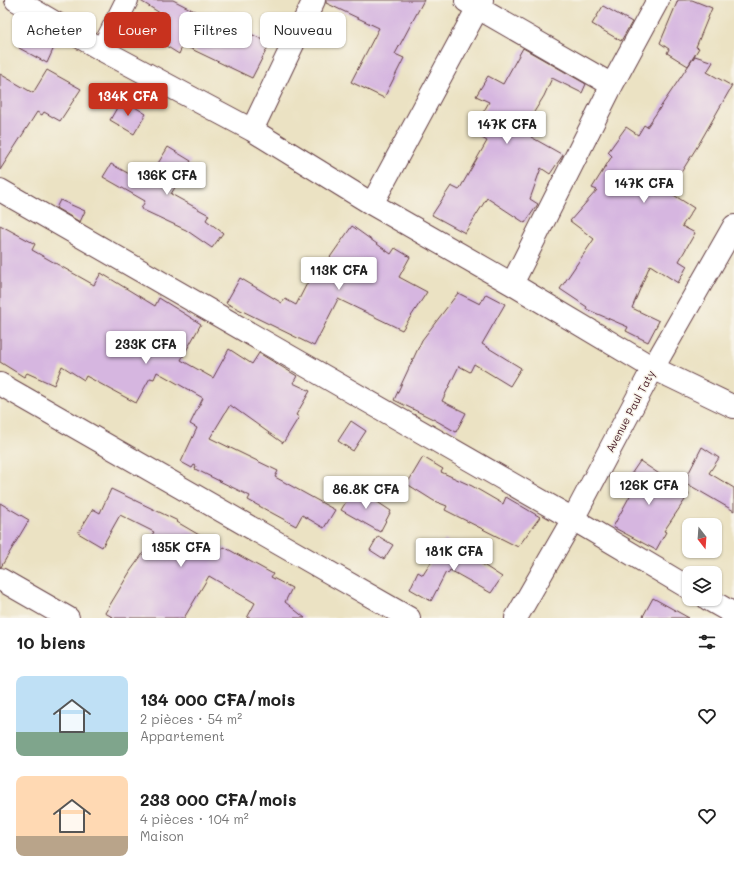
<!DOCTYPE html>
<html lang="fr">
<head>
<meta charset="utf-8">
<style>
  :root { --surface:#fff; --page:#f6f6f6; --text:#222; --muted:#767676; --accent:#c8321e }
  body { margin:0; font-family:Mali,sans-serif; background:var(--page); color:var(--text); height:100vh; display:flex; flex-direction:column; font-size:15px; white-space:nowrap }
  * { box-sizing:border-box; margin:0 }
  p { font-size:13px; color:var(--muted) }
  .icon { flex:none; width:22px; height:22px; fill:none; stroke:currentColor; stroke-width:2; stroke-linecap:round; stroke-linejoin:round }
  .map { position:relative; height:618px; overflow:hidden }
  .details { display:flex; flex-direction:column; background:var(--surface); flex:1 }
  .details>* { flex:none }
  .top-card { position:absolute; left:12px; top:12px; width:400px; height:36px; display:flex; gap:8px }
  .needle { width:26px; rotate:163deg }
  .tools { position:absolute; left:682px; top:518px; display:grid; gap:8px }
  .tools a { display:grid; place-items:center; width:40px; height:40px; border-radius:8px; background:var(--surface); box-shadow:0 1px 3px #0004; font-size:20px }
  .price { position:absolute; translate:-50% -34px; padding:0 9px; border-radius:4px; background:#fff; color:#222; font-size:13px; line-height:26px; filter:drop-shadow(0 1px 2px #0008) }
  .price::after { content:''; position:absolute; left:50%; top:24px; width:12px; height:9px; margin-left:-6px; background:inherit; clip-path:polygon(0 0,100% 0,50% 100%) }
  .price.on { background:var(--accent); color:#fff }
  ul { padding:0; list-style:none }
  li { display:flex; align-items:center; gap:12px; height:100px; padding:0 16px }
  li span { display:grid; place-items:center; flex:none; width:112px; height:80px; border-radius:8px; color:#555 }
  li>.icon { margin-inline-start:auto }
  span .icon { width:48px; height:48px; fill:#fffc; stroke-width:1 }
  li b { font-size:17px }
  h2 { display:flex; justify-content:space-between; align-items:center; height:48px; padding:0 16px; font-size:17px }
  .chip { padding:0 14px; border-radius:8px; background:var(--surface); box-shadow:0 1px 3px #0004; font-size:14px; line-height:36px }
  .chip.on { background:var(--accent); color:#fff }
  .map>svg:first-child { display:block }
  .building { fill:#d6b6e0 }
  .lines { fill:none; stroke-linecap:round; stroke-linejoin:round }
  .street-casing { stroke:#623c42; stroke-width:24 }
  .street { stroke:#fff; stroke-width:22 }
  .labels { text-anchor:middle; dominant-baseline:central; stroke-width:3; stroke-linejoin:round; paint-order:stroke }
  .street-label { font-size:11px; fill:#4a1f2b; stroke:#f7f3e8 }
</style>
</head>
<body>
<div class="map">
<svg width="734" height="618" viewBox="0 0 734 618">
  <rect width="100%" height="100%" fill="#f7f3e8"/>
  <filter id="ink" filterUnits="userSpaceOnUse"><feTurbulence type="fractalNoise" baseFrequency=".025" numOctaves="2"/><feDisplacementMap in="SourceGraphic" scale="8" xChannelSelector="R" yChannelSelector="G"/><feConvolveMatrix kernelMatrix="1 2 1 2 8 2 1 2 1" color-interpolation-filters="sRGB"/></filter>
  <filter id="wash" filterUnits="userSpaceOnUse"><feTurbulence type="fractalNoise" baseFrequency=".012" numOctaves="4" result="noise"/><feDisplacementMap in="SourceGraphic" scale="16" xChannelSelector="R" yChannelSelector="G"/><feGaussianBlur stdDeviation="0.9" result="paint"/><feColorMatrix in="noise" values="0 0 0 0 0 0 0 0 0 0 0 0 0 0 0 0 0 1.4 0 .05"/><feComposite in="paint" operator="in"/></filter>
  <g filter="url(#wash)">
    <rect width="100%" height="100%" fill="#ebe2c3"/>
    <g id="blocks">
      <path class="building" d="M139 0H173L210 19 212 16 270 43 252 78 183 45 179 54 158 41 168 18Z
        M326 0H424L395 54 404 58 384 98 351 82 379 28 326 3Z
        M678 0H692L712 8 696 47 699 48 688 66 667 53 669 49 660 43Z
        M603 6 632 22 621 41 592 24Z
        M27 28 56 43 47 63 19 48Z
        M523 48 586 84 582 93 552 78 544 96 526 125 535 130 531 137 563 155 550 174 541 168 530 199 538 204 525 223 487 198 465 233 432 215 451 186 459 190 487 141 472 132 489 102 476 96 488 76 503 84Z
        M695 56 713 62 707 72 732 86 700 142 669 192 694 208 682 226 695 233 679 261 687 266 678 283 650 265 632 308 659 321 648 342 626 331 628 327 586 309 587 307 560 289 594 239 570 221 597 190 592 188 612 156 608 152 626 127 638 135 644 125 647 127Z
        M47 70 81 89 60 121 44 112 42 115 37 112 0 170V74L33 93Z
        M122 99 146 114 134 134 110 120Z
        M168 147 191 161 171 194 209 215 206 220 223 233 212 248 186 230 141 209 145 201 103 177 111 164 146 183Z
        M60 200 85 211 80 222 56 208Z
        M0 225 35 244 32 250 94 285 101 273 155 306 159 298 201 324 181 360 213 378 229 349 252 364 259 353 297 376 293 383 310 391 296 415 299 417 283 443 230 405 210 438 278 471 275 477 335 510 324 528 302 515 296 526 248 500 250 496 195 469 196 466 194 465 192 468 181 462 197 428 190 424 203 398 157 372 154 379 150 378 136 403 86 376 84 380 62 366 54 385 27 373 24 377 0 362Z
        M352 226 391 254 395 248 410 257 399 277 427 292 402 330 338 299 314 346 226 303 240 278 282 303 285 299 296 305 319 260 326 263Z
        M458 293 480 304 486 294 505 304 482 344 521 368 510 386 474 364 470 372 459 366 442 401 466 413 456 432 435 420 394 400 422 340Z
        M351 421 366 431 353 451 338 441Z
        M702 447 719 458 709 473 734 488V511L684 482Z
        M423 457 443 469 441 472 472 486 503 504 506 497 540 517 518 547 445 510 447 506 434 501 407 484Z
        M640 461 689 494 664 531 666 532 656 550 613 527 632 492 623 486Z
        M355 487 391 511 380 532 341 510Z
        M111 489 178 521 177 522 223 549 224 547 273 574 271 577 292 588 285 602 305 618H247L255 603 209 576 184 618H114L105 613 131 570 155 537 152 535 154 532 120 515 102 547 78 533 93 509 100 513Z
        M0 503 29 520 1 567H0Z
        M378 536 393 545 384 559 370 550Z
        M445 540 502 577 491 593 450 570 448 574 446 572 431 601 410 589 418 572 423 575Z
        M653 598 689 618H642Z"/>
    </g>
  </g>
  <g filter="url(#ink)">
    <use href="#blocks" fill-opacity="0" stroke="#623c42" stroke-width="1"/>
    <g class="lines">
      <g class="street-casing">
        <path id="street" d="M16 0 102 50 252 130 372 204 512 284 653 368 734 407
          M466 1 612 85
          M102 50 127 0
          M252 130 314 0
          M0 190 573 519 689 588
          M372 204 482 0
          M512 284 612 85 658 0
          M0 384 409 618
          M0 579 68 618
          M708 599 734 614
          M516 618 573 519 653 368 734 226"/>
      </g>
      <use href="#street" class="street"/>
    </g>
  </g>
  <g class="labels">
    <g class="street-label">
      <text transform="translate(630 411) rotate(-62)">Avenue Paul Taty</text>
    </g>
  </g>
</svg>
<div class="tools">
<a><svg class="needle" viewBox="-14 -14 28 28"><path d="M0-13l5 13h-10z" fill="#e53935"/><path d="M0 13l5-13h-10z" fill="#767676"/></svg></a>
<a><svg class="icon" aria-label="layers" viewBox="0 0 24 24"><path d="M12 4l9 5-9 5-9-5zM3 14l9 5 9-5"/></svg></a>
</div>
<b class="price on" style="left:128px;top:117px">134K CFA</b>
<b class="price" style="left:507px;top:145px">147K CFA</b>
<b class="price" style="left:167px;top:196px">136K CFA</b>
<b class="price" style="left:644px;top:204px">147K CFA</b>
<b class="price" style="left:339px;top:291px">113K CFA</b>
<b class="price" style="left:146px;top:365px">233K CFA</b>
<b class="price" style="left:649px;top:506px">126K CFA</b>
<b class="price" style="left:366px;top:510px">86.8K CFA</b>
<b class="price" style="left:181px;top:568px">135K CFA</b>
<b class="price" style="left:454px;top:572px">181K CFA</b>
<div class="top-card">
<a class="chip">Acheter</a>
<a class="chip on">Louer</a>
<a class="chip">Filtres</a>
<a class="chip">Nouveau</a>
</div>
</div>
<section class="details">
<h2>10 biens<svg class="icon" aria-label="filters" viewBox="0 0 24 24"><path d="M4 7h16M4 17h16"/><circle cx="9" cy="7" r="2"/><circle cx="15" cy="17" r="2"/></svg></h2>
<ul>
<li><span style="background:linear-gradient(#bfe0f5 70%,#7fa58c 0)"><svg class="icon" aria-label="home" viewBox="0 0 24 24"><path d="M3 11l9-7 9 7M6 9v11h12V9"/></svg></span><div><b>134 000 CFA/mois</b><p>2 pièces · 54 m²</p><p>Appartement</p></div><svg class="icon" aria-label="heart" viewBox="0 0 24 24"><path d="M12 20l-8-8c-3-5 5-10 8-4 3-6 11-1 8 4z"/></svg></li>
<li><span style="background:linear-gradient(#ffd9b3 75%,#b9a48a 0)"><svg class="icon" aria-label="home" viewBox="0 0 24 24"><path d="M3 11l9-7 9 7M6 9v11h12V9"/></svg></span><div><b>233 000 CFA/mois</b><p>4 pièces · 104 m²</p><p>Maison</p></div><svg class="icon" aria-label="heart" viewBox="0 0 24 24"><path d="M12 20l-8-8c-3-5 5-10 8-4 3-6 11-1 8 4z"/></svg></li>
</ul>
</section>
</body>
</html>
